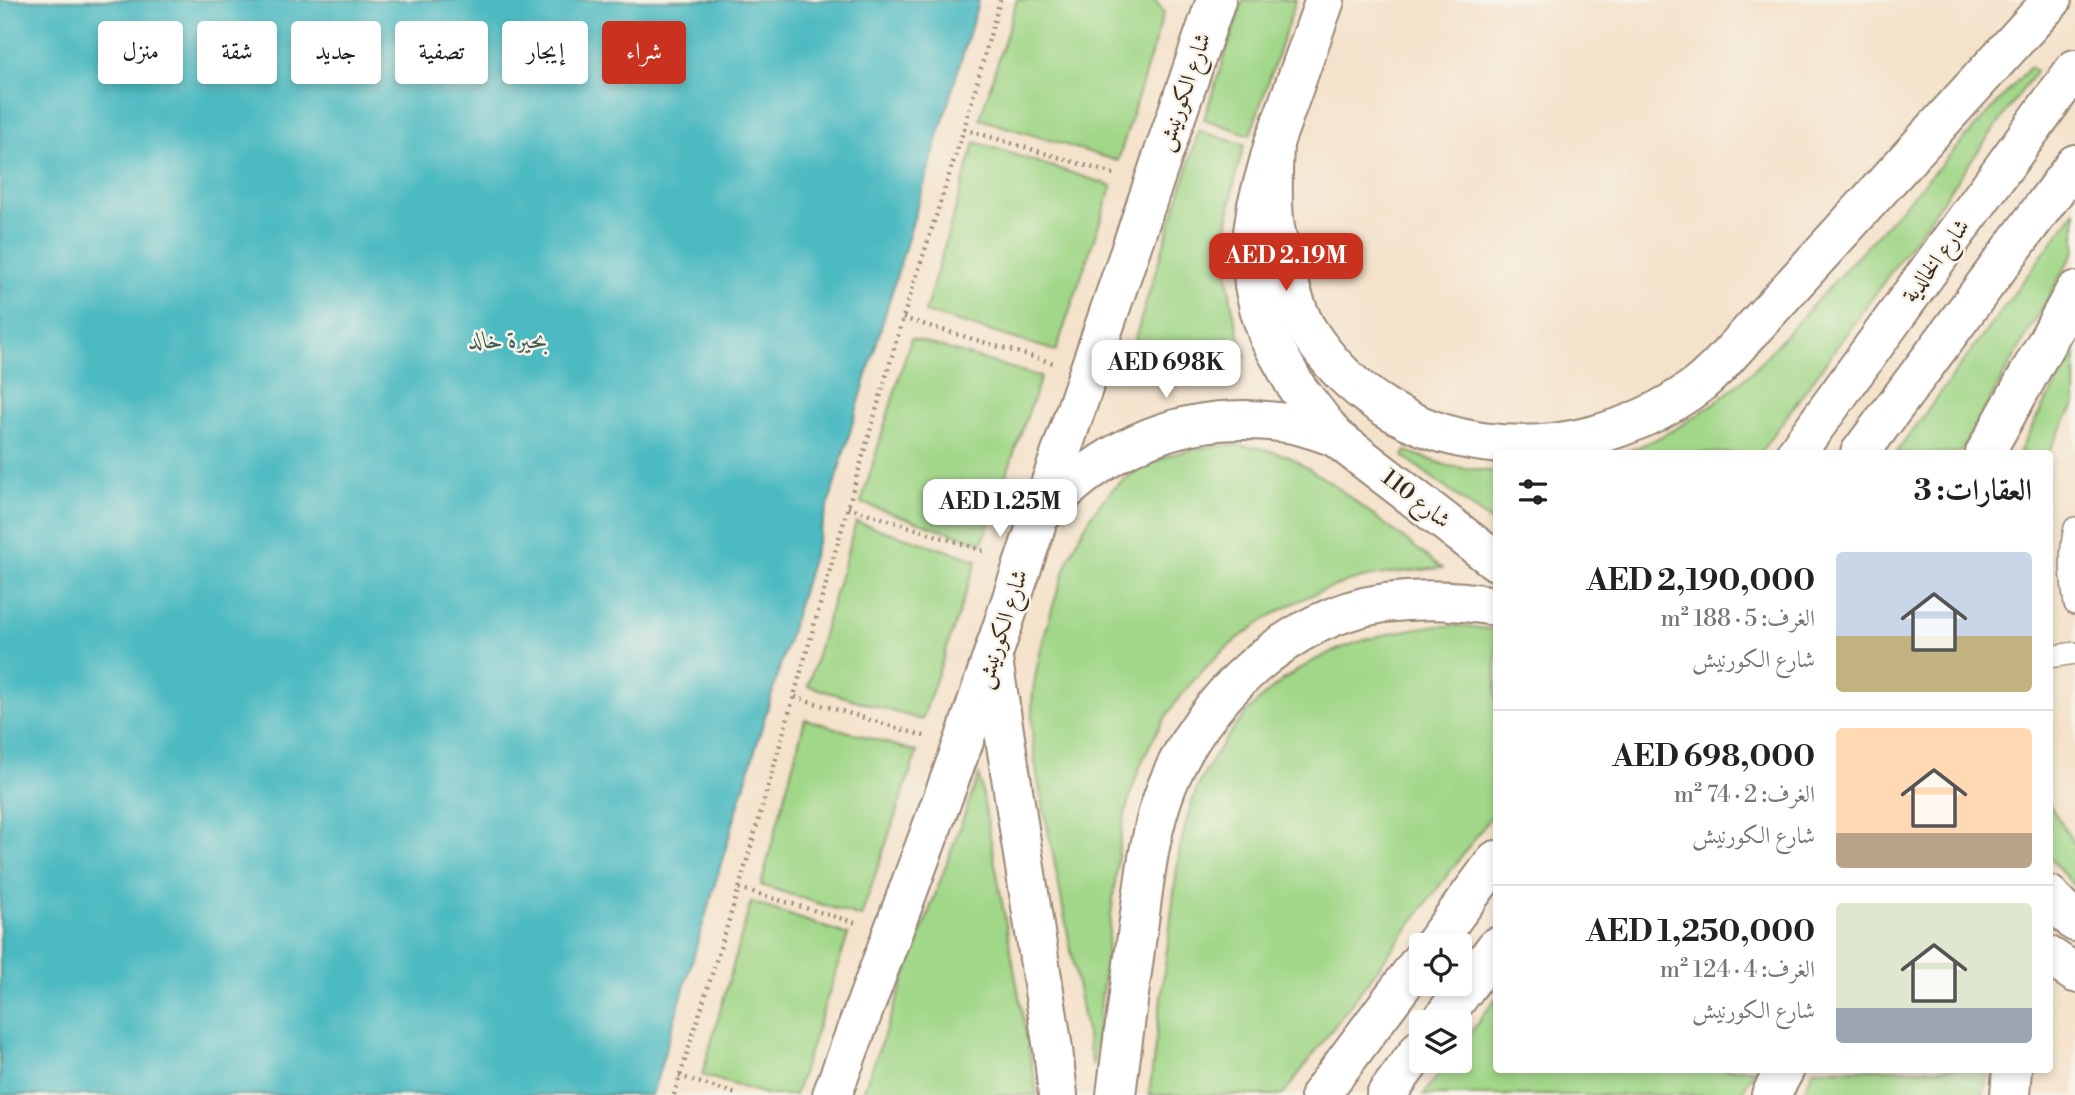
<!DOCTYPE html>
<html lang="ar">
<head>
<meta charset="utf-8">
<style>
  :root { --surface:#fff; --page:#f2f2f2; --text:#222; --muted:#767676; --line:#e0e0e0; --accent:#c8321e }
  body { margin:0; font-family:"Libre Bodoni",Amiri,serif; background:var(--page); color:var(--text); direction:rtl; height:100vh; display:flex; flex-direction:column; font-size:26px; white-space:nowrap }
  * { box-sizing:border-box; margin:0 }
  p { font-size:23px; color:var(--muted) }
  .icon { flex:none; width:38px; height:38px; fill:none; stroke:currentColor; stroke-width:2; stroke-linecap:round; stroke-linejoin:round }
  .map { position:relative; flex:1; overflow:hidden; direction:ltr }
  .drawer { position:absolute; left:1493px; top:450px; width:560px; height:623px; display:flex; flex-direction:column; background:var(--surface); border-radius:7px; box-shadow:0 4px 10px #0003; direction:rtl }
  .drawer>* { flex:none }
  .banner { position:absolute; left:21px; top:21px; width:665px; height:63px; direction:rtl; display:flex; gap:14px }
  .controls { position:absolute; left:1409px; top:933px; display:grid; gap:14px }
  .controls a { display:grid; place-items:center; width:63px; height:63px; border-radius:7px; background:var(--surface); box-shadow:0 4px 10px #0003; font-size:35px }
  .price { position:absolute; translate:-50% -60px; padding:0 16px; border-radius:14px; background:#fff; color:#222; font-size:23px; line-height:46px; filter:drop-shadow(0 2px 4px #0008) }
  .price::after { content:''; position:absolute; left:50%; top:42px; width:21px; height:16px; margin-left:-10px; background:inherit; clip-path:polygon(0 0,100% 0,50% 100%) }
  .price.selected { background:var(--accent); color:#fff }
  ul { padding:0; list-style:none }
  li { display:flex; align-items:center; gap:21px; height:175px; padding:0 21px }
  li+li { border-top:2px solid var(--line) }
  li span { display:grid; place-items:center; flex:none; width:196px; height:140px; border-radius:7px; color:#555 }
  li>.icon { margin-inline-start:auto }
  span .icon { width:84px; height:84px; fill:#fffc; stroke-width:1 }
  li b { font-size:30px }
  h2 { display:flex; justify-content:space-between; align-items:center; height:84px; padding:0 21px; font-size:30px }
  .tag { padding:0 24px; border-radius:7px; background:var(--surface); box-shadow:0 4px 10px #0003; font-size:24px; line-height:63px }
  .tag.selected { background:var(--accent); color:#fff }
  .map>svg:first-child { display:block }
  .green { fill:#a1d788; stroke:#6e8053; stroke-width:2 }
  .water { fill:#4bbac1; stroke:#437270; stroke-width:2 }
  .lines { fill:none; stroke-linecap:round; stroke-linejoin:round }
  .service-casing { stroke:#988674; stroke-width:24 }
  .secondary-casing { stroke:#988674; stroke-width:42 }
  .primary-casing { stroke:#988674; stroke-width:42 }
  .path { stroke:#988674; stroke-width:4.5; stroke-dasharray:2 5; stroke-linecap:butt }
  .service { stroke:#fff; stroke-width:21 }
  .secondary { stroke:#fff; stroke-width:38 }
  .primary { stroke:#fff; stroke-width:38 }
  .labels { text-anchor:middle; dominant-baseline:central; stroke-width:5; stroke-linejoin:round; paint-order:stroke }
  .street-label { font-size:23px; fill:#3b2a1e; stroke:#f7f3e8 }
  .water-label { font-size:24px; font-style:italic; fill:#415c57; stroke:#f7f3e8 }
</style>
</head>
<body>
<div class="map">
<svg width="2075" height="1095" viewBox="0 0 2075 1095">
  <rect width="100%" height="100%" fill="#f7f3e8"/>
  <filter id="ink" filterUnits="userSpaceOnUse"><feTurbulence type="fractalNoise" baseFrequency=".0143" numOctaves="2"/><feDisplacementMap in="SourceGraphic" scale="14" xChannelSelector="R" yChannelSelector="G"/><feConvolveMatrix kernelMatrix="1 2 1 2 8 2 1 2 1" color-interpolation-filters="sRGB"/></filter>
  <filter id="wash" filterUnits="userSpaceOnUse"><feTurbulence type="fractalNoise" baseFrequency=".00686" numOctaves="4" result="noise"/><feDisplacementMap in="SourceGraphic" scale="28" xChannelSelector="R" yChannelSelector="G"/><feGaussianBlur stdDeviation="1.57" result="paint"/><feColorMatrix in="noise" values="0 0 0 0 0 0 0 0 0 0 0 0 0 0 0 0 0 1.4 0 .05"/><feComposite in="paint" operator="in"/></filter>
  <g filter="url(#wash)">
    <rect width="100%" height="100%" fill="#f4e2cb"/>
    <path class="green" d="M1017 0H1155L1164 12 1118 161 980 119Z
      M1243 0H1296L1250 135 1204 119Z
      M2030 67 2036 71 1760 453H1623C1671 436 1713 407 1751 373Z
      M1199 131 1244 145C1221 222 1220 281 1246 357L1124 374Z
      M975 142 1112 186 1056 351 925 312Z
      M2075 211V250L1960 453H1896Z
      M911 338 1041 377 982 543 861 503Z
      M2075 354V403L2048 453H2019L2042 408Z
      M1231 445 1260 448 1288 456 1333 484 1442 568C1416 571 1388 572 1363 578 1257 604 1167 682 1133 786 1126 807 1122 827 1119 848L1093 1068C1079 995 1065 922 1052 849 1043 803 1030 755 1032 707 1033 675 1043 640 1052 609 1082 508 1119 451 1231 445Z
      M1406 451 1448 466 1496 472V525L1403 456Z
      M856 522 977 560 922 720 808 686Z
      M1433 626H1465L1496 630V810L1283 1095H1149L1179 853C1184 832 1188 811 1196 791 1203 773 1214 756 1225 740 1278 666 1346 637 1433 626Z
      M805 719 917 752 861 917 761 885Z
      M979 775 1037 1095H862Z
      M2049 804 2075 845V887L2049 857Z
      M751 902 848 935 795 1095H768L702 1075Z
      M1496 998V1069H1756L1740 1095H1423L1449 1061 1460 1060V1047Z
      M1814 1069H1987L1986 1083 1982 1095H1802Z"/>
    <path class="water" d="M0 0H979L652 1095H0Z"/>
  </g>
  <g filter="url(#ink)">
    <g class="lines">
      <g class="service-casing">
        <path id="service" d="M2075 528C2069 554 2071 578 2075 604
          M2049 657 2075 653"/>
      </g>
      <g class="secondary-casing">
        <path id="secondary" d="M1325 0 1274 143 1257 205 1253 232 1252 259 1254 286 1260 312 1269 338 1297 388 1335 437 1496 561
          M1044 512C1113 439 1194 408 1293 424 1307 427 1321 432 1335 437
          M2049 956 2075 973
          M832 1095 964 741 1039 517 1216 0
          M2010 1095 2012 1069"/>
      </g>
      <g class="primary-casing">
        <path id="primary" d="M1274 143C1273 171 1271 201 1275 228 1279 246 1283 263 1288 280 1293 296 1298 315 1307 329 1391 464 1571 477 1694 388 1703 382 1710 374 1718 367L2052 0
          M1796 453 2075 69
          M1860 453 2075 164
          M1985 453 2075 291
          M993 660 1053 1049 1058 1095
          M2049 895 2075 922
          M1433 945 1496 860
          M1440 1022 1496 947
          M1116 1095C1123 1037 1131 979 1139 921 1145 877 1150 829 1167 786 1202 699 1289 616 1385 603 1422 598 1460 600 1496 606
          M1320 1095 1421 960
          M1386 1095 1421 1048
          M1771 1095 1785 1069"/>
      </g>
      <path class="path" d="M964 129 1117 175
        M903 318 1053 363
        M848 507 987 552
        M795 697 927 737
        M739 888 856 923
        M679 1076 739 1095
        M674 1095 739 888 848 507 903 318 964 129 1000 0"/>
      <use href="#service" class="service"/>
      <use href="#secondary" class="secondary"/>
      <use href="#primary" class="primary"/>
    </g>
  </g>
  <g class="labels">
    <g class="street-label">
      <text transform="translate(1184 92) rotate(-71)">شارع الكورنيش</text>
      <text transform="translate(1936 261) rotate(-54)">شارع الخالدية</text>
      <text transform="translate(1416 499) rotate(38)">شارع 110</text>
      <text transform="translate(1002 629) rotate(-72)">شارع الكورنيش</text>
    </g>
    <g class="water-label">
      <text x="508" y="341">بحيرة خالد</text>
    </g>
  </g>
</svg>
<div class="controls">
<a><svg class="icon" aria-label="locate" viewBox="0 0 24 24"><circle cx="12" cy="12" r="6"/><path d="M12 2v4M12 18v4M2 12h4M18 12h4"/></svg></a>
<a><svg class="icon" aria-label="layers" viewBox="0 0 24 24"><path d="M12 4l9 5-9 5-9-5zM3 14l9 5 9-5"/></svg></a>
</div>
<b class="price selected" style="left:1286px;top:293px">AED 2.19M</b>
<b class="price" style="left:1166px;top:400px">AED 698K</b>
<b class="price" style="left:1000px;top:539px">AED 1.25M</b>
<div class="banner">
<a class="tag selected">شراء</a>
<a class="tag">إيجار</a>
<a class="tag">تصفية</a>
<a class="tag">جديد</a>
<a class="tag">شقة</a>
<a class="tag">منزل</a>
</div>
<section class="drawer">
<h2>العقارات: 3<svg class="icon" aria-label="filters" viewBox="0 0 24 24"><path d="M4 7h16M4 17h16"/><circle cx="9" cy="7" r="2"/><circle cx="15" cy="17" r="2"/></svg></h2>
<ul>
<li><span style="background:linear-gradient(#c9d6e8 60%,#c2b280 0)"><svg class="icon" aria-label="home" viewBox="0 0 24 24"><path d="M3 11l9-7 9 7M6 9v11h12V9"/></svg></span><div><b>AED 2,190,000</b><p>الغرف: 5 · 188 m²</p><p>شارع الكورنيش</p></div></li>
<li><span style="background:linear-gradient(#ffd9b3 75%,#b9a48a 0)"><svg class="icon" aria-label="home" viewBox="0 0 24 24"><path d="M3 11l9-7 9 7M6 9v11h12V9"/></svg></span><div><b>AED 698,000</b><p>الغرف: 2 · 74 m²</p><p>شارع الكورنيش</p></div></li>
<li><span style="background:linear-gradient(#dfe7d0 75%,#9aa5b1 0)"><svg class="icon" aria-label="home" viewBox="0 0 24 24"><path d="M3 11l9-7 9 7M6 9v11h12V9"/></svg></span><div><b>AED 1,250,000</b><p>الغرف: 4 · 124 m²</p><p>شارع الكورنيش</p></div></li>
</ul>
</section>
</div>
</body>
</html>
